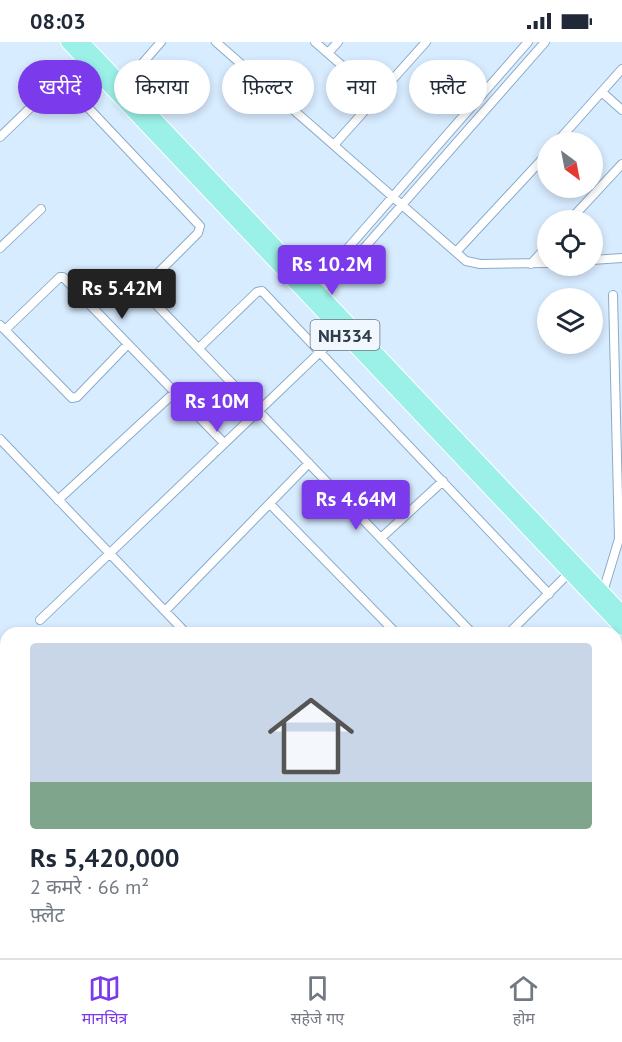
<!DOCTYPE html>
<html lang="hi">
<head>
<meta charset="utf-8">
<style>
  :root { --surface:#fff; --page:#f6f6f7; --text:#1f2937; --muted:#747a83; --line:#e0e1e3; --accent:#7c3aed }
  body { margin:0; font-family:"PT Sans","Noto Sans Devanagari",sans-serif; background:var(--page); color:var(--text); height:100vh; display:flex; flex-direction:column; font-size:22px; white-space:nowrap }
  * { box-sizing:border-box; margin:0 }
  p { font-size:20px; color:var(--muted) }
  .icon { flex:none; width:33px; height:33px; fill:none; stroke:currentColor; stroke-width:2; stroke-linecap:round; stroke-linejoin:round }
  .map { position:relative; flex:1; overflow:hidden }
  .sheet { position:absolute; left:0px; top:585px; width:622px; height:332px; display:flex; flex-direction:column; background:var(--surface); border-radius:18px 18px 0 0; box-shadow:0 3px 9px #0003 }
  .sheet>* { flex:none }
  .banner { position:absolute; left:18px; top:18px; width:586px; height:54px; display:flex; gap:12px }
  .needle { width:39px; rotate:148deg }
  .controls { position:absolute; left:537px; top:90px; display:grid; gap:12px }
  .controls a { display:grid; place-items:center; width:66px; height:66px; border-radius:50%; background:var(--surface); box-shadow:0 3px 9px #0003; font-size:30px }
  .price { position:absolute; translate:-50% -51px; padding:0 14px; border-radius:6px; background:var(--accent); color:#fff; font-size:20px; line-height:39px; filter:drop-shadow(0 2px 3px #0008) }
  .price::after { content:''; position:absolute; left:50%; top:36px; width:18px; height:14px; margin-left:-9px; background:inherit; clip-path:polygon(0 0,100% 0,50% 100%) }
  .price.active { background:#222; color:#fff }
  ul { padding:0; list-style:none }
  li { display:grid; align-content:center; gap:12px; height:318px; padding:0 30px }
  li+li { border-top:2px solid var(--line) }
  li span { display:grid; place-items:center; height:186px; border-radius:6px; color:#555 }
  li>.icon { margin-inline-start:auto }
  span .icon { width:108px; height:108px; fill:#fffc; stroke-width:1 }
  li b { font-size:26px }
  .tag { padding:0 21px; border-radius:27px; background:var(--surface); box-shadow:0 3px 9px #0003; font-size:21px; line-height:54px }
  .tag.active { background:var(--accent); color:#fff }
  .status { display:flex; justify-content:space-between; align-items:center; height:42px; padding:0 30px; background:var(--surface); direction:ltr }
  .status svg { height:16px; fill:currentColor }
  .tabs { display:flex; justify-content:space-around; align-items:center; height:84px; border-top:2px solid var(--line); background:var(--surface); font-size:16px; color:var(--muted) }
  .tabs a { display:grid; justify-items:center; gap:3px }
  .tabs .active { color:var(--accent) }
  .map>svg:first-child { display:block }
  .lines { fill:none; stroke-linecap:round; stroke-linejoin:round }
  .minor-casing { stroke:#8cabc9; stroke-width:10 }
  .trunk-casing { stroke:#fff; stroke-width:16 }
  .minor { stroke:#fff; stroke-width:8 }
  .trunk { stroke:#9bf0e7; stroke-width:14 }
  .labels { text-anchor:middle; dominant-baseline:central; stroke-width:5; stroke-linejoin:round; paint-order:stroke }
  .shield { fill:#f1f7fe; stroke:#69757f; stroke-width:1.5 }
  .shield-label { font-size:18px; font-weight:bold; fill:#2f3d49 }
</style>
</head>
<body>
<div class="status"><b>08:03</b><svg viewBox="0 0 49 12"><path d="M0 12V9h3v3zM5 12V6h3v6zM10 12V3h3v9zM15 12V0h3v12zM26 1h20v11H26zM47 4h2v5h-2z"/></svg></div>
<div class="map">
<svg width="622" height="916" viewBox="0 0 622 916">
  <rect width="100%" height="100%" fill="#d8ecff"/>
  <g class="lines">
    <g class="minor-casing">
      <path id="minor" d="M216 0 466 219 480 222 548 221
        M315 0 378 55
        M328 11 338 0
        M61 37 200 184 198 191 145 244 147 253 472 591
        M121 46 161 0
        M603 51 622 68
        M0 95 83 15
        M557 100 622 27
        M334 103 426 0
        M570 178 622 122
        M0 206 41 167
        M456 210 548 111
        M592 218 622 216
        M531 222 548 203
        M335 233 341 214 528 0
        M317 252 351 221 545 0
        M0 283 5 288 60 235H63L224 401
        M5 288 72 356 77 355 128 302
        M199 306 257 250 262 249 549 552
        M0 397 186 591
        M58 458 175 350
        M270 462 396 591
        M381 496 443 439
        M603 550 619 497 613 253
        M165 569 309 421
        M40 578 342 289
        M509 591 571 529
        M0 678 6 684
        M616 735 622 741 616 746
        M0 768 6 774
        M0 794 6 788
        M616 827 622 833
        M0 845 6 839
        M136 910 142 916
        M347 910 352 916
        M411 910 417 916
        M492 910 498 916
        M589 910 594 916
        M82 916 87 910
        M172 916 178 910
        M259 916 265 910
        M314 916 320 910
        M621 916 622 915"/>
    </g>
    <g class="trunk-casing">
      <path id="trunk" d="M68 0 622 586
        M82 0 622 571"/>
    </g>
    <use href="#minor" class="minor"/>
    <use href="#trunk" class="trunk"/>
  </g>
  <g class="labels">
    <rect class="shield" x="310.5" y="278" width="69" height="30" rx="4.5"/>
    <g class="shield-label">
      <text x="345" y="293">NH334</text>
    </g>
  </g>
</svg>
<div class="controls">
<a><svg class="needle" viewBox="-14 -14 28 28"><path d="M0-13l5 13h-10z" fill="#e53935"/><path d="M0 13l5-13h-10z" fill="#747a83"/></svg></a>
<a><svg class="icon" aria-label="locate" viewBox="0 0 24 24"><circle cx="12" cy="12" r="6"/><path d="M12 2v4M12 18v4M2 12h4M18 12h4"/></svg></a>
<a><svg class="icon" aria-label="layers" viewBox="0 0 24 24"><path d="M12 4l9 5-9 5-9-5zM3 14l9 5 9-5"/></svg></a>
</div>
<b class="price" style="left:332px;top:254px">Rs 10.2M</b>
<b class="price active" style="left:122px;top:278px">Rs 5.42M</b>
<b class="price" style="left:217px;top:391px">Rs 10M</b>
<b class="price" style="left:356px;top:489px">Rs 4.64M</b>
<div class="banner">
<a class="tag active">खरीदें</a>
<a class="tag">किराया</a>
<a class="tag">फ़िल्टर</a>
<a class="tag">नया</a>
<a class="tag">फ़्लैट</a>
</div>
<section class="sheet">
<ul>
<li><span style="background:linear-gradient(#c9d6e8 75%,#7fa58c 0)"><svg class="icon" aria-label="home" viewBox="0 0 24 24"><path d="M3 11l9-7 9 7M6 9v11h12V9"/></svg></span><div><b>Rs 5,420,000</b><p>2 कमरे · 66 m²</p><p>फ़्लैट</p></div></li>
</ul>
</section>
</div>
<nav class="tabs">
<a class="active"><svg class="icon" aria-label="map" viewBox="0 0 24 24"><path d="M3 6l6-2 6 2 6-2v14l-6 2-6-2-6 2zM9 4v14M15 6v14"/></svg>मानचित्र</a>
<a><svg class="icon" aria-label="saved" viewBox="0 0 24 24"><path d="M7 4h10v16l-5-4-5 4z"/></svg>सहेजे गए</a>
<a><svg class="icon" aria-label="home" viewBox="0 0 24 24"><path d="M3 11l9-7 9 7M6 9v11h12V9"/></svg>होम</a>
</nav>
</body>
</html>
